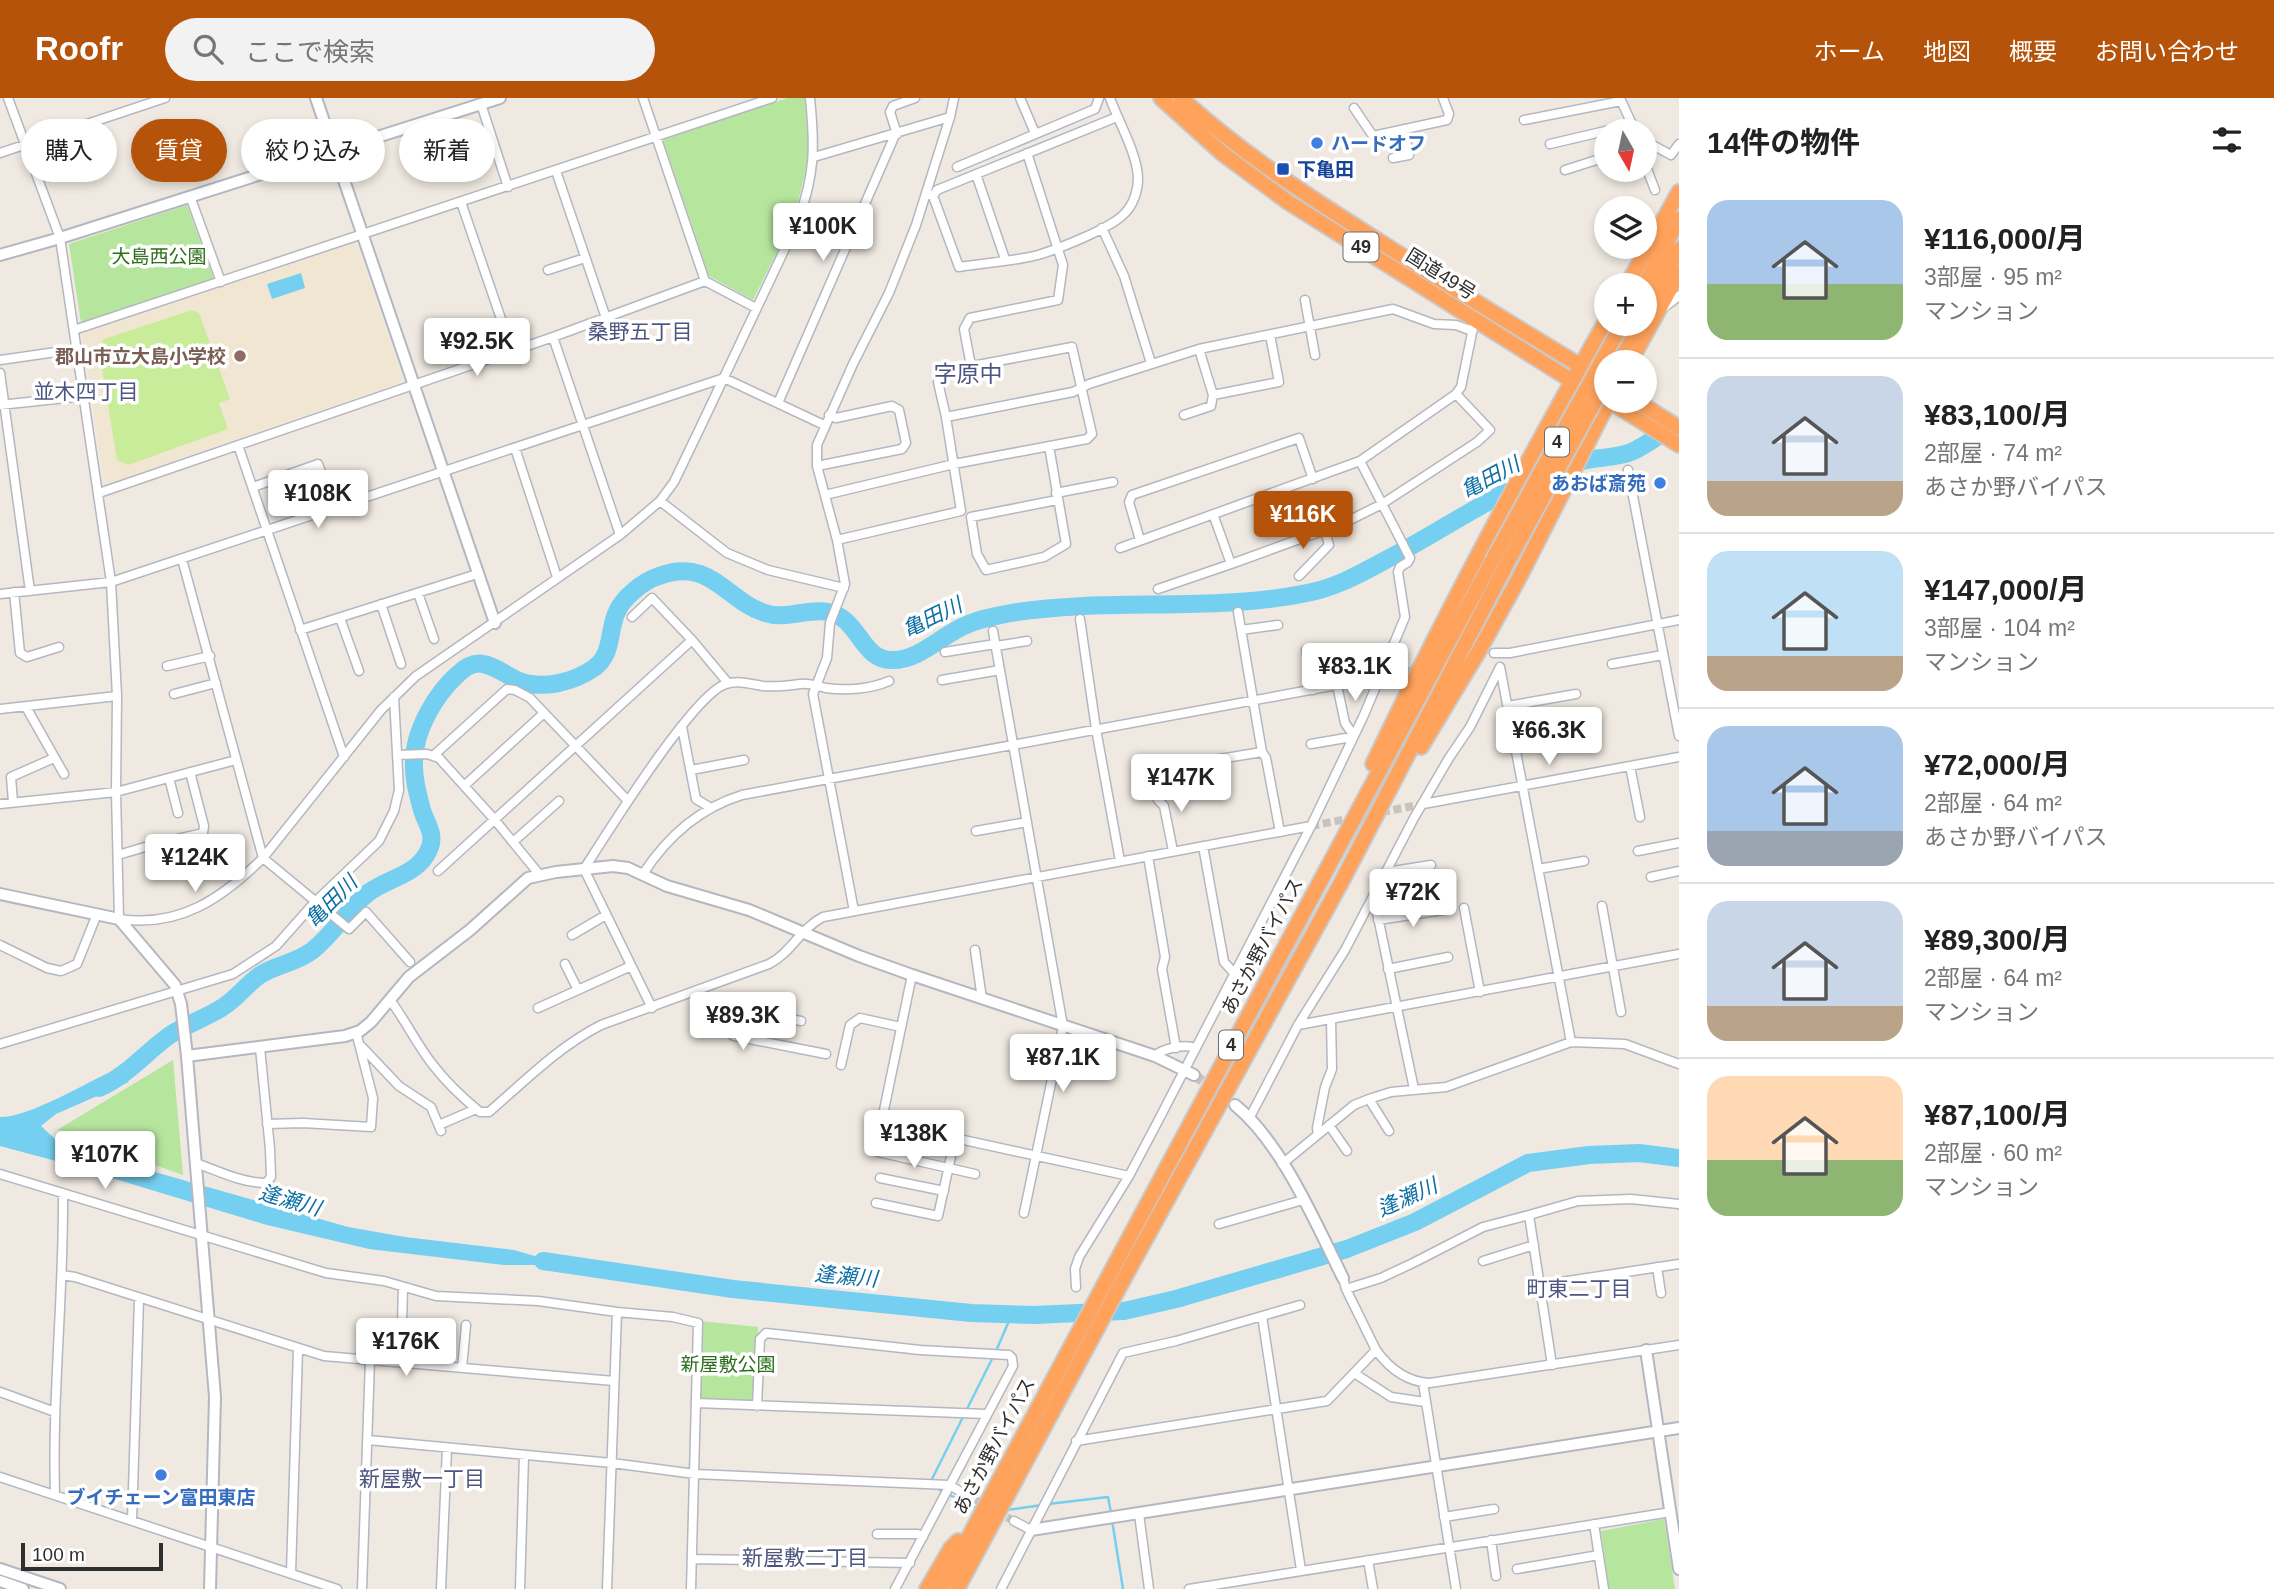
<!DOCTYPE html>
<html lang="ja">
<head>
<meta charset="utf-8">
<style>
  :root { --surface:#fff; --page:#f2f2f2; --text:#222; --muted:#767676; --line:#e0e0e0; --accent:#b45309 }
  body { margin:0; font-family:Arial,"Noto Sans JP",sans-serif; background:var(--page); color:var(--text); height:100vh; display:flex; flex-direction:column; font-size:26px; white-space:nowrap }
  * { box-sizing:border-box; margin:0 }
  p { font-size:23px; color:var(--muted) }
  .icon { flex:none; width:38px; height:38px; fill:none; stroke:currentColor; stroke-width:2; stroke-linecap:round; stroke-linejoin:round }
  .map { position:relative; flex:1; overflow:hidden }
  .drawer { display:flex; flex-direction:column; background:var(--surface); width:595px }
  .drawer>* { flex:none }
  .guide { position:absolute; left:21px; top:21px; width:665px; height:63px; display:flex; gap:14px }
  .needle { width:46px; rotate:171deg }
  .tools { position:absolute; left:1594px; top:21px; display:grid; gap:14px }
  .tools a { display:grid; place-items:center; width:63px; height:63px; border-radius:50%; background:var(--surface); box-shadow:0 4px 10px #0003; font-size:35px }
  .scale { position:absolute; left:21px; bottom:18px; width:142px; box-sizing:border-box; padding-left:7px; border:4px solid #2e2e2e; border-top:0; font-size:19px; line-height:24px; white-space:nowrap; color:#2e2e2e; -webkit-text-stroke:5px #fff; paint-order:stroke }
  .price { position:absolute; translate:-50% -60px; padding:0 16px; border-radius:7px; background:#fff; color:#222; font-size:23px; line-height:46px; filter:drop-shadow(0 2px 4px #0008) }
  .price::after { content:''; position:absolute; left:50%; top:42px; width:21px; height:16px; margin-left:-10px; background:inherit; clip-path:polygon(0 0,100% 0,50% 100%) }
  .price.current { background:var(--accent); color:#fff }
  ul { padding:0; list-style:none }
  li { display:flex; align-items:center; gap:21px; height:175px; padding:0 28px }
  li+li { border-top:2px solid var(--line) }
  li span { display:grid; place-items:center; flex:none; width:196px; height:140px; border-radius:21px; color:#555 }
  li>.icon { margin-inline-start:auto }
  span .icon { width:84px; height:84px; fill:#fffc; stroke-width:1 }
  li b { font-size:30px }
  h2 { display:flex; justify-content:space-between; align-items:center; height:84px; padding:0 28px; font-size:30px }
  .tag { padding:0 24px; border-radius:32px; background:var(--surface); box-shadow:0 4px 10px #0003; font-size:24px; line-height:63px }
  .tag.current { background:var(--accent); color:#fff }
  header { display:flex; align-items:center; gap:42px; box-sizing:border-box; height:98px; padding:0 35px; background:var(--accent); color:#fff }
  header strong { font-size:33px }
  nav { display:flex; gap:38px; margin-inline-start:auto; font-size:24px }
  .search { width:490px; height:63px; background:var(--page); display:flex; align-items:center; gap:18px; box-sizing:border-box; padding:0 24px; border-radius:38px; color:var(--muted); font-size:26px }
  main { display:flex; flex:1; min-height:0 }
  .map>svg:first-child { display:block }
  .education { fill:#f0e6d1 }
  .green { fill:#b6e59e }
  .pitch { fill:#c9ec9a }
  .water { fill:#75cff0 }
  .lines { fill:none; stroke-linecap:round; stroke-linejoin:round }
  .stream { stroke:#75cff0; stroke-width:2.5 }
  .river { stroke:#75cff0; stroke-width:18 }
  .street-tunnel { stroke:#c8c4bd; stroke-width:8; stroke-dasharray:8 4; stroke-linecap:butt }
  .secondary-tunnel { stroke:#c8c4bd; stroke-width:10; stroke-dasharray:10 5; stroke-linecap:butt }
  .street-casing { stroke:#b4b7c1; stroke-width:11 }
  .secondary-casing { stroke:#b4b7c1; stroke-width:14 }
  .highway-casing { stroke:#c9c9c9; stroke-width:18 }
  .street { stroke:#fff; stroke-width:8 }
  .secondary { stroke:#fff; stroke-width:10 }
  .highway { stroke:#ffa35c; stroke-width:14 }
  .highway-bridge-casing { stroke:#c9c9c9; stroke-width:18; stroke-linecap:butt }
  .highway-bridge { stroke:#ffa35c; stroke-width:14 }
  .shop-dot { fill:#3f7fe0; stroke:#fff; stroke-width:2.5 }
  .transit-dot { fill:#1a4fb4; stroke:#fff; stroke-width:2.5 }
  .education-dot { fill:#8d6e63; stroke:#fff; stroke-width:2.5 }
  .labels { text-anchor:middle; dominant-baseline:central; stroke-width:7; stroke-linejoin:round; paint-order:stroke }
  .shield { fill:#fff; stroke:#6d6d6d; stroke-width:2 }
  .shield-label { font-size:18px; font-weight:bold; fill:#2e2e2e }
  .shop-label { font-size:19px; font-weight:bold; fill:#366cbe; stroke:#fff; text-anchor:start }
  .transit-label { font-size:19px; font-weight:bold; fill:#164399; stroke:#fff; text-anchor:start }
  .park-label { font-size:19px; fill:#2c6e1b; stroke:#fff }
  .street-label { font-size:19px; fill:#2e2e2e; stroke:#fff }
  .education-label { font-size:19px; font-weight:bold; fill:#785e54; stroke:#fff; text-anchor:end }
  .neighbourhood-label { font-size:21px; fill:#4d5680; stroke:#fff }
  .water-label { font-size:21px; font-style:italic; fill:#0d6fa3; stroke:#fff }
  .quarter-label { font-size:23px; fill:#4d5680; stroke:#fff }
</style>
</head>
<body>
<header>
<strong>Roofr</strong>
<div class="search"><svg class="icon" aria-label="search" viewBox="0 0 24 24"><circle cx="10" cy="10" r="6"/><path d="M15 15l6 6"/></svg>ここで検索</div>
<nav><a>ホーム</a><a>地図</a><a>概要</a><a>お問い合わせ</a></nav>
</header>
<main>
<div class="map">
<svg width="1679" height="1491" viewBox="0 0 1679 1491">
  <rect width="100%" height="100%" fill="#efe9e1"/>
  <path class="education" d="M356 144 402 280 400 284 110 385 104 382 82 236Z"/>
  <path class="green" d="M787 0H805L809 59 794 120 753 202 709 178 663 42Z
    M187 107 214 181 81 225 69 146Z
    M173 962 183 1077 57 1032Z
    M700 1223 758 1229 754 1305 698 1303Z
    M1664 1421 1675 1491H1609L1601 1433Z"/>
  <path class="pitch" d="M192 212 199 215 230 301 219 305 228 331 128 367 117 362 99 252 104 241Z"/>
  <path class="water" d="M301 175 305 190 272 201 267 186Z
    M106 976 129 984 56 1016 41 1028 55 1041 81 1053 348 1129 405 1139 514 1152 566 1167H504L369 1151 267 1127 56 1063 0 1048V1019C26 1020 81 988 106 976Z"/>
  <g class="lines">
    <path class="stream" d="M996 1253 1012 1216
      M966 1313 993 1259
      M930 1385 963 1319
      M936 1390 977 1411
      M1048 1406 1108 1399 1111 1415
      M1007 1412 1042 1407
      M1112 1422 1123 1491"/>
    <path class="river" d="M99 990C127 978 146 954 170 937 187 926 206 920 223 909 237 900 246 887 260 877 277 866 297 865 313 852 334 835 347 812 368 795 389 779 420 777 430 749 435 736 426 725 422 712 418 697 413 680 414 664 414 633 435 597 457 577 464 570 473 564 483 566 496 568 507 578 519 583 543 592 574 584 594 570 613 556 608 535 616 516 622 500 643 483 659 478 711 459 725 502 765 515 791 524 818 503 842 520 861 533 866 563 893 562 919 562 941 538 964 528 979 521 995 518 1011 515 1108 499 1212 515 1307 495 1340 489 1368 471 1397 456 1441 432 1482 405 1527 383 1547 374 1570 365 1593 361 1606 359 1619 359 1631 354 1646 348 1660 336 1673 328
      M543 1163 733 1191 971 1215 1034 1217 1124 1213 1176 1201 1347 1151 1415 1124 1528 1065 1589 1057 1639 1055 1679 1060"/>
    <path class="street-tunnel" d="M1380 579 1420 571
      M1311 728 1423 706
      M965 1396 1014 1423"/>
    <path class="secondary-tunnel" d="M1194 977 1229 1002"/>
    <g class="street-casing">
      <path id="street" d="M8 0 60 140 111 484 117 598 116 694 119 821C180 830 222 800 263 760L381 612 416 578 620 437 660 403 674 384 700 330 798 123C815 76 815 49 810 0
        M643 0 705 183 756 210
        M1020 0 1035 35
        M1620 0 1635 33
        M481 6 508 89
        M1354 10 1373 38 1447 22 1449 16 1443 0
        M1524 22 1621 3
        M897 36 890 14 893 8 915 0
        M1645 43 1671 57 1679 46
        M1550 46 1631 27
        M0 55 165 0
        M814 59 950 19
        M1393 60 1409 57 1404 31
        M1645 66 1655 92
        M957 69 1095 11 1099 0
        M1565 72 1606 59
        M556 73 606 220
        M976 76 1005 161
        M926 95 933 98 959 169C983 165 1016 163 1038 157 1058 151 1112 130 1125 115 1133 107 1138 93 1138 81 1138 57 1118 23 1110 0
        M190 98 221 184
        M933 98 937 92 1117 19
        M461 104 512 253
        M1102 130 1124 178 1151 265
        M548 172 585 160
        M1305 202 1315 257
        M1662 211 1679 198
        M74 232 772 0
        M553 239 620 437
        M1199 251 1213 297 1279 284 1270 237
        M0 262 77 251
        M971 268 964 231 970 220 1058 202 1063 167 1027 55
        M0 275 30 493
        M778 305 895 37
        M0 307 84 298
        M1184 317 1211 308 1213 297
        M238 347 344 659
        M1049 348 1066 446 1044 459 986 472 977 456 971 419 1057 402
        M515 350 557 479
        M817 368 902 351 906 345 899 312 892 308 836 320 829 317
        M1628 372 1679 638
        M253 389 318 366 335 411
        M99 395 553 239 705 183
        M1056 395 1113 384
        M825 397 954 366 1087 341 1092 336 1072 249 946 273 938 284 946 319
        M660 403 727 455 768 472 844 490
        M1213 416 1231 466 1344 425 1382 406 1477 344 1490 332 1456 296
        M837 442 961 413 946 319 1073 294 1089 286 1199 251 1393 211 1434 226 1456 227 1472 233
        M1140 442 1129 404 1132 397 1299 340 1313 381
        M1120 450 1360 363 1456 296 1461 289 1473 230
        M182 461 263 760 349 831 366 814 410 864
        M1299 478 1329 447 1325 433
        M1158 491 1231 466
        M14 494 20 555 27 559 59 549
        M418 495 434 541
        M0 496 111 484 724 280 824 327
        M381 506 401 566
        M1238 514 1262 654 1266 660 1280 734
        M632 519 652 500 692 542 728 585
        M340 520 359 573
        M1080 521 1096 631 1120 763
        M300 532 477 476
        M1241 532 1278 527
        M993 533 1063 928 1024 1115
        M996 548 1027 543
        M1306 552 1313 592
        M945 554 995 546
        M1494 555H1510L1679 522
        M1612 566 1663 557
        M167 568 210 558
        M942 582 1000 572
        M1337 587 1345 625 1354 638
        M174 596 216 585
        M1508 608 1576 596
        M26 609 64 676
        M0 611 117 598
        M682 629 696 701 711 710
        M1311 646 1346 640 1352 642
        M398 657 427 656 439 660 494 721 539 776
        M433 658 507 591 515 592 530 600 628 703
        M1630 668 1640 719
        M1165 670 1262 654
        M691 672 744 662
        M169 680 178 715
        M1155 686 1158 702 1164 708 1173 753
        M464 688 544 615
        M13 704 11 679 54 660
        M0 706 116 694 236 662
        M1423 706 1679 659
        M976 733 1027 724
        M177 741 203 735 204 728 190 674
        M513 744 559 703
        M1203 748 1224 864 1234 875
        M1638 753 1679 745
        M118 757 145 749
        M1148 758 1165 859 1162 871 1176 950
        M1538 771 1584 763
        M438 773 692 542
        M1387 774 1431 767
        M643 776C667 739 700 710 742 697L1380 579
        M1651 779 1679 773
        M1374 800 1414 991
        M1602 808 1621 914
        M1464 810 1480 894
        M854 813 813 596 827 560 830 525 845 486 837 442 817 368V347L853 266 889 195 916 127 950 19 954 0
        M1378 822 1443 812
        M572 837 606 817
        M0 847 47 870 61 873 77 866 97 816
        M975 852 982 901
        M565 866 578 892
        M1388 871 1448 859
        M912 877 883 1017 886 1025 1129 1078
        M700 893 720 929 734 938 826 956
        M390 902C406 923 417 947 433 967 446 984 464 1001 480 1014H489C525 983 558 949 601 927L769 866C791 855 801 830 823 819L1311 728
        M538 910 631 868
        M652 910 584 771C606 737 693 596 726 586 738 582 751 586 763 588 776 589 787 588 800 586 810 585 817 588 826 590 846 593 871 591 889 583
        M714 918 729 910 801 923
        M1298 927 1679 856
        M1571 944 1625 946 1679 966
        M0 946 233 876 276 848 315 804 379 743 394 713 399 692 394 599
        M362 949 399 988 431 1009 441 1033
        M1155 958C1163 950 1184 946 1196 950
        M841 967 850 927 860 920 901 929
        M1369 1001 1389 1033
        M1250 1019 1298 927 1345 852 1414 720 1449 660 1470 629 1500 569 1571 944 1446 989 1391 994 1369 1001 1354 1007 1282 1066
        M267 1026 303 1025 371 1029 373 1000 356 934
        M439 1027 476 1011
        M1329 1027 1347 1053
        M1318 1036 1317 1030 1325 989 1332 971 1331 921
        M878 1054 975 1076
        M196 1065C218 1073 242 1085 266 1085L271 1079 270 1051 260 950
        M0 1076 326 1175 384 1183 436 1198 538 1203 617 1214 673 1219 698 1225 691 1491
        M880 1080 944 1093
        M876 1105 938 1118 955 1040
        M1219 1126 1303 1102
        M1483 1163 1534 1147
        M1657 1169 1661 1195
        M62 1177 75 1179 324 1258 614 1283
        M1343 1180 1346 1191 1376 1252
        M1541 1187 1679 1166
        M1076 1189 1075 1171 1079 1159 1129 1078 1157 1025 1311 728 1364 617 1405 519 1398 474 1400 469 1408 464 1410 460 1360 363
        M1346 1191 1381 1180 1415 1164 1483 1129 1529 1117
        M1262 1218 1300 1207
        M401 1265 403 1189
        M1552 1267 1529 1117 1578 1103 1631 1101 1679 1106
        M462 1270 466 1227
        M1354 1275 1391 1299 1425 1304
        M1423 1285 1456 1491
        M0 1294 55 1314
        M696 1305 986 1316
        M757 1308 760 1241 766 1235 920 1252 1009 1257 1012 1260 1013 1268 895 1491
        M368 1342 612 1365 695 1376 949 1387 965 1396
        M1076 1343 1327 1303 1376 1252C1389 1270 1407 1284 1430 1285L1679 1247
        M0 1379 337 1491
        M55 1396C52 1296 64 1195 63 1095
        M1139 1416 1149 1491
        M1444 1419 1494 1411
        M132 1423 139 1201
        M1014 1423 1031 1432
        M1594 1426 1604 1491
        M877 1436H918L923 1439
        M1491 1442 1496 1478
        M693 1461 910 1465
        M1368 1462 1373 1491
        M1517 1471 1599 1457
        M291 1475 298 1251
        M362 1491 370 1262
        M441 1491 447 1350
        M520 1491 524 1358
        M607 1491 617 1214
        M1001 1491 1123 1255 1176 1243 1262 1218 1301 1472
        M1189 1491 1671 1414"/>
    </g>
    <g class="secondary-casing">
      <path id="secondary" d="M316 0 495 525
        M0 157 60 140 500 0
        M0 796 119 821 175 887 181 906 187 958 215 1299 210 1491
        M187 958 345 938 360 933 371 924 409 879 470 832 528 780 556 774 613 768 628 770 667 788 749 812 859 858 912 877 1155 958 1194 977
        M1235 1007C1282 1045 1316 1126 1343 1180
        M1646 1252 1679 1471
        M1031 1432 1679 1330
        M0 1471 60 1491
        M0 1483 23 1491"/>
    </g>
    <g class="highway-casing">
      <path id="highway" d="M1161 0 1223 56 1288 104 1577 286
        M1181 0C1240 54 1303 95 1371 138 1443 184 1516 229 1589 273
        M1627 187 1679 94
        M1644 187 1679 121
        M1645 213 1679 151
        M1617 264 1638 226
        M1630 264 1679 175
        M1609 303 1679 347
        M1637 303 1679 330
        M1421 649 1480 551 1519 480 1609 303
        M1373 666C1445 515 1524 368 1606 223
        M927 1491 951 1450 958 1443
        M941 1491 1492 463
        M957 1491 1122 1184 1342 783 1504 471"/>
    </g>
    <use href="#street" class="street"/>
    <use href="#secondary" class="secondary"/>
    <use href="#highway" class="highway"/>
    <g class="highway-bridge-casing">
      <path id="highway-bridge" d="M1492 463 1622 226
        M1504 471 1606 283"/>
    </g>
    <use href="#highway-bridge" class="highway-bridge"/>
  </g>
  <g class="shop-dot">
    <circle cx="1317" cy="45" r="7"/>
    <circle cx="1660" cy="385" r="7"/>
    <circle cx="161" cy="1377" r="7"/>
  </g>
  <rect class="transit-dot" x="1276" y="64" width="14" height="14" rx="3.5"/>
  <circle class="education-dot" cx="240" cy="258" r="7"/>
  <g class="labels">
    <g class="shield">
      <rect x="1343.5" y="134.5" width="35" height="29" rx="5"/>
      <rect x="1545" y="329.5" width="24" height="29" rx="5"/>
      <rect x="1219" y="932.5" width="24" height="29" rx="5"/>
    </g>
    <g class="shield-label">
      <text x="1361" y="149">49</text>
      <text x="1557" y="344">4</text>
      <text x="1231" y="947">4</text>
    </g>
    <g class="shop-label">
      <text x="1331" y="45">ハードオフ</text>
      <text x="1646" y="385" text-anchor="end">あおば斎苑</text>
      <text x="161" y="1399" text-anchor="middle">ブイチェーン富田東店</text>
    </g>
    <g class="transit-label">
      <text x="1297" y="71">下亀田</text>
    </g>
    <g class="park-label">
      <text x="159" y="158">大島西公園</text>
      <text x="728" y="1266">新屋敷公園</text>
    </g>
    <g class="street-label">
      <text transform="translate(1441 176) rotate(32)">国道49号</text>
      <text transform="translate(1262 848) rotate(-62)">あさか野バイパス</text>
      <text transform="translate(994 1348) rotate(-62)">あさか野バイパス</text>
    </g>
    <g class="education-label">
      <text x="226" y="258">郡山市立大島小学校</text>
    </g>
    <g class="neighbourhood-label">
      <text x="640" y="233">桑野五丁目</text>
      <text x="86" y="293">並木四丁目</text>
      <text x="1579" y="1190">町東二丁目</text>
      <text x="422" y="1380">新屋敷一丁目</text>
      <text x="805" y="1459">新屋敷二丁目</text>
    </g>
    <g class="water-label">
      <text transform="translate(1490 379) rotate(-28)">亀田川</text>
      <text transform="translate(932 519) rotate(-26)">亀田川</text>
      <text transform="translate(331 803) rotate(-45)">亀田川</text>
      <text transform="translate(1407 1099) rotate(-24)">逢瀬川</text>
      <text transform="translate(290 1102) rotate(16)">逢瀬川</text>
      <text transform="translate(846 1178) rotate(5)">逢瀬川</text>
    </g>
    <g class="quarter-label">
      <text x="968" y="276">字原中</text>
    </g>
  </g>
</svg>
<div class="tools">
<a><svg class="needle" viewBox="-14 -14 28 28"><path d="M0-13l5 13h-10z" fill="#e53935"/><path d="M0 13l5-13h-10z" fill="#767676"/></svg></a>
<a><svg class="icon" aria-label="layers" viewBox="0 0 24 24"><path d="M12 4l9 5-9 5-9-5zM3 14l9 5 9-5"/></svg></a>
<a>+</a>
<a>−</a>
</div>
<div class="scale">100 m</div>
<b class="price" style="left:823px;top:165px">¥100K</b>
<b class="price" style="left:477px;top:280px">¥92.5K</b>
<b class="price" style="left:318px;top:432px">¥108K</b>
<b class="price current" style="left:1303px;top:453px">¥116K</b>
<b class="price" style="left:1355px;top:605px">¥83.1K</b>
<b class="price" style="left:1549px;top:669px">¥66.3K</b>
<b class="price" style="left:1181px;top:716px">¥147K</b>
<b class="price" style="left:195px;top:796px">¥124K</b>
<b class="price" style="left:1413px;top:831px">¥72K</b>
<b class="price" style="left:743px;top:954px">¥89.3K</b>
<b class="price" style="left:1063px;top:996px">¥87.1K</b>
<b class="price" style="left:914px;top:1072px">¥138K</b>
<b class="price" style="left:105px;top:1093px">¥107K</b>
<b class="price" style="left:406px;top:1280px">¥176K</b>
<div class="guide">
<a class="tag">購入</a>
<a class="tag current">賃貸</a>
<a class="tag">絞り込み</a>
<a class="tag">新着</a>
</div>
</div>
<section class="drawer">
<h2>14件の物件<svg class="icon" aria-label="filters" viewBox="0 0 24 24"><path d="M4 7h16M4 17h16"/><circle cx="9" cy="7" r="2"/><circle cx="15" cy="17" r="2"/></svg></h2>
<ul>
<li><span style="background:linear-gradient(#a9c7e8 60%,#8fb573 0)"><svg class="icon" aria-label="home" viewBox="0 0 24 24"><path d="M3 11l9-7 9 7M6 9v11h12V9"/></svg></span><div><b>¥116,000/月</b><p>3部屋 · 95 m²</p><p>マンション</p></div></li>
<li><span style="background:linear-gradient(#c9d6e8 75%,#b9a48a 0)"><svg class="icon" aria-label="home" viewBox="0 0 24 24"><path d="M3 11l9-7 9 7M6 9v11h12V9"/></svg></span><div><b>¥83,100/月</b><p>2部屋 · 74 m²</p><p>あさか野バイパス</p></div></li>
<li><span style="background:linear-gradient(#bfe0f5 75%,#b9a48a 0)"><svg class="icon" aria-label="home" viewBox="0 0 24 24"><path d="M3 11l9-7 9 7M6 9v11h12V9"/></svg></span><div><b>¥147,000/月</b><p>3部屋 · 104 m²</p><p>マンション</p></div></li>
<li><span style="background:linear-gradient(#a9c7e8 75%,#9aa5b1 0)"><svg class="icon" aria-label="home" viewBox="0 0 24 24"><path d="M3 11l9-7 9 7M6 9v11h12V9"/></svg></span><div><b>¥72,000/月</b><p>2部屋 · 64 m²</p><p>あさか野バイパス</p></div></li>
<li><span style="background:linear-gradient(#c9d6e8 75%,#b9a48a 0)"><svg class="icon" aria-label="home" viewBox="0 0 24 24"><path d="M3 11l9-7 9 7M6 9v11h12V9"/></svg></span><div><b>¥89,300/月</b><p>2部屋 · 64 m²</p><p>マンション</p></div></li>
<li><span style="background:linear-gradient(#ffd9b3 60%,#8fb573 0)"><svg class="icon" aria-label="home" viewBox="0 0 24 24"><path d="M3 11l9-7 9 7M6 9v11h12V9"/></svg></span><div><b>¥87,100/月</b><p>2部屋 · 60 m²</p><p>マンション</p></div></li>
</ul>
</section>
</main>
</body>
</html>
